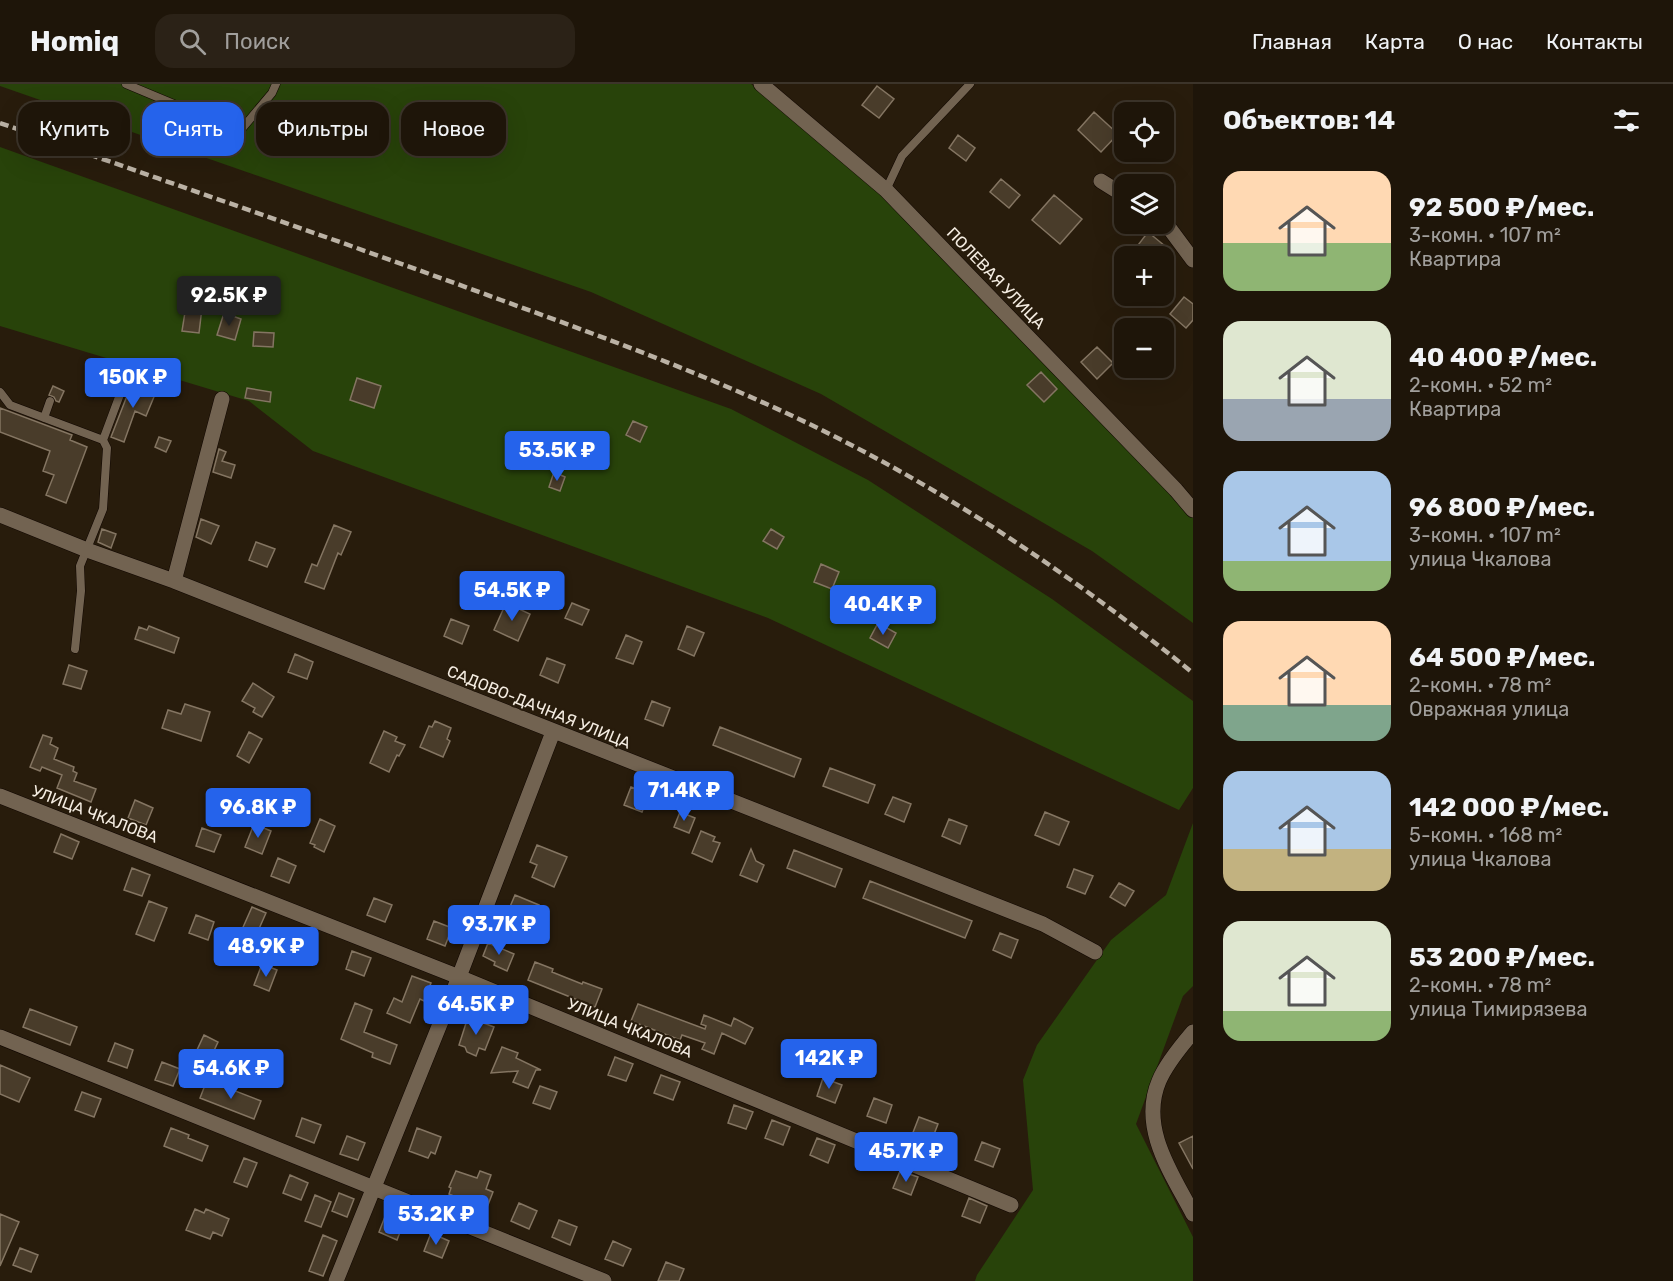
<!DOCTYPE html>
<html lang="ru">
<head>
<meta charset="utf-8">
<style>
  :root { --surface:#1e1509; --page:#2b2217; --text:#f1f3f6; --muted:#a19f9c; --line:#3c342a; --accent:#2563eb }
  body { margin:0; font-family:Rubik,sans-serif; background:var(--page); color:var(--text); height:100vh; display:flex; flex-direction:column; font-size:22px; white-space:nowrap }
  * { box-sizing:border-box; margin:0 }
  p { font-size:20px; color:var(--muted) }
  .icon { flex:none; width:33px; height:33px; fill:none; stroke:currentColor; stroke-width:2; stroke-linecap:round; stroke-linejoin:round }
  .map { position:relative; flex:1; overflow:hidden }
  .sheet { display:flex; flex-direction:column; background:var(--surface); width:480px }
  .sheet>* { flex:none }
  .top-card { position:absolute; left:18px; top:18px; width:570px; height:54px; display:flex; gap:12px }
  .fabs { position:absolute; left:1114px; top:18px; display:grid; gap:12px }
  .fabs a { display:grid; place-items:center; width:60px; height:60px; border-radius:12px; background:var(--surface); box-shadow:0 6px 24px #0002,0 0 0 2px var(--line); font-size:30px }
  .price { position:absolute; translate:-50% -51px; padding:0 14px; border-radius:6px; background:var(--accent); color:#fff; font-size:20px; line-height:39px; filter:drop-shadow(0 2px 3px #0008) }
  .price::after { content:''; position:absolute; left:50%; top:36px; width:18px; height:14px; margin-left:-9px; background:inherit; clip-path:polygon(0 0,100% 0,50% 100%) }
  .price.current { background:#222; color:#fff }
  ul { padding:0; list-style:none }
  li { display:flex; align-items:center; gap:18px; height:150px; padding:0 30px }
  li span { display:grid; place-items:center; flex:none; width:168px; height:120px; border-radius:18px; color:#555 }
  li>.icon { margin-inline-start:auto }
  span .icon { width:72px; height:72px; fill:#fffc; stroke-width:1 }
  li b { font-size:26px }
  h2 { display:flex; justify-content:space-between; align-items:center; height:72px; padding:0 30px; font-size:26px }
  .tag { padding:0 21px; border-radius:18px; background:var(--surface); box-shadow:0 6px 24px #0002,0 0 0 2px var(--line); font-size:21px; line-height:54px }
  .tag.current { background:var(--accent); color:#fff }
  header { display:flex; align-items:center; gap:36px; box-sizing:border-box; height:84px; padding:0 30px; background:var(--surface); border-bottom:2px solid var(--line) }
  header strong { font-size:28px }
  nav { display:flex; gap:33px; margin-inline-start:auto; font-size:21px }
  .search { width:420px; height:54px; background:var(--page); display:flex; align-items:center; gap:15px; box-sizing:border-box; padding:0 21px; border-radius:18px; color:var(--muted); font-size:22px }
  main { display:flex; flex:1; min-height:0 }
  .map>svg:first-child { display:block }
  .green { fill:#28430a }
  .building { fill:#493c2a; stroke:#847562; stroke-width:1.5 }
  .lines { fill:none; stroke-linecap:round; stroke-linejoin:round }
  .service-casing { stroke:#100600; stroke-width:9 }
  .minor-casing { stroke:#100600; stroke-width:16 }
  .service { stroke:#726351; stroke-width:8 }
  .minor { stroke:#726351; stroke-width:15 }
  .rail { stroke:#bbb2a5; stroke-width:4.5; stroke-dasharray:9 4.5; stroke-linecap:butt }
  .labels { text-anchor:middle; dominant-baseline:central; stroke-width:4.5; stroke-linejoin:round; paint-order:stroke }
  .street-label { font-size:16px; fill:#f5ede2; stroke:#281c0c }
</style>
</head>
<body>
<header>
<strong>Homiq</strong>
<div class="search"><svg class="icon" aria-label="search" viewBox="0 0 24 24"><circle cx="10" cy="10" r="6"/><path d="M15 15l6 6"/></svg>Поиск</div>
<nav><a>Главная</a><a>Карта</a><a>О нас</a><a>Контакты</a></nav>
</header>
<main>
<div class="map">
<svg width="1193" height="1197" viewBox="0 0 1193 1197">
  <rect width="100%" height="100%" fill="#281c0c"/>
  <path class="green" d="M0 0H751L880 105 1193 434V539L1092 467 821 310 591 208 0 2Z
    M0 63 731 325 868 396 1052 515 1193 617V704L1179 726 768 534 313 367 249 317 0 242Z
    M1193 739V902L1183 912 1136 1040 1193 1153V1197H975L977 1191 1033 1106 1023 996 1037 961 1111 856 1166 811Z"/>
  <path class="building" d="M877 2 894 15 879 34 862 21Z
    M1094 28 1118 50 1101 68 1078 46Z
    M958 51 975 64 966 77 949 64Z
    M1001 95 1020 111 1009 124 990 108Z
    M1054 111 1082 135 1060 160 1032 136Z
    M1148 148 1171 167 1166 172H1144L1135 165Z
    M1184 213 1193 220V236L1186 244 1170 230Z
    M186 222 202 224 199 249 182 247Z
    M224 229 241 235 235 256 217 251Z
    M254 248 274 249 273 263 253 262Z
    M1097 263 1113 279 1097 295 1081 278Z
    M1041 288 1057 305 1044 318 1027 301Z
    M357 294 381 302 374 324 350 316Z
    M132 299 156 308 146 332 135 327 124 358 111 353Z
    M53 302 64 307 59 318 56 317 54 313 49 311Z
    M247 304 271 308 270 318 245 314Z
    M0 324 72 351 70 356 87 363 66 419 46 411 54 391 43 387 50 367 0 348Z
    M633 337 647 343 640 358 626 351Z
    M159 353 171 357 166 368 155 363Z
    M219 365 226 368 222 377 235 381 231 394 213 388Z
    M554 388 565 393 560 407 549 403Z
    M201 435 219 442 211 460 196 453Z
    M334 441 351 448 341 471 338 469 324 505 305 498 312 480 317 482Z
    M102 445 116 450 111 464 98 458Z
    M771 445 784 453 777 465 763 457Z
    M256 458 275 465 267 483 249 476Z
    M821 480 839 488 832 505 814 498Z
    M506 519 530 530 518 557 494 546Z
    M572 519 589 526 582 541 565 534Z
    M451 535 469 542 462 560 444 552Z
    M878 539 896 549 888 564 870 554Z
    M149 542 179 554 174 569 135 555 139 543 147 546Z
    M687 542 704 549 694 572 678 565Z
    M626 551 642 558 633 580 616 574Z
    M295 570 313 578 307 595 288 588Z
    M547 574 565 581 558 599 540 591Z
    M69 581 87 587 81 605 63 600Z
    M253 599 274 613 262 633 253 628 255 624 242 617Z
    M652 617 670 624 663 642 645 635Z
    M185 620 210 628 201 657 162 644 168 626 181 630Z
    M435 637 451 644 447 655 450 657 443 673 420 663 429 642 432 643Z
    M720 643 801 675 794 693 713 661Z
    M384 647 397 653 395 657 405 661 399 672 397 671 389 688 370 679Z
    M249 648 262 655 249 679 237 672Z
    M43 651 52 654 50 660 58 664 54 675 74 683 73 687 77 689 74 697 96 705 91 718 57 704 62 691 42 683 40 687 30 683Z
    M830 684 875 701 868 719 823 702Z
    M631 703 649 710 642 728 624 721Z
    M893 713 911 720 904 738 885 730Z
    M135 716 153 724 146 741 128 734Z
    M680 728 695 734 689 749 674 743Z
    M1045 728 1069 738 1059 761 1035 751Z
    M320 735 335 742 324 768 314 763 315 761 310 759Z
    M949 735 967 742 960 760 942 752Z
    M254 740 271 747 262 770 245 763Z
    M202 744 221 751 214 768 196 762Z
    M701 747 715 753 713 757 720 759 712 778 692 769Z
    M61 750 79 758 72 775 54 768Z
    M537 761 567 773 554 803 532 793 537 781 530 778Z
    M751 765 756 777 764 781 757 798 740 791Z
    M794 766 842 785 835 803 787 784Z
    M278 774 296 782 289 799 271 792Z
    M132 784 150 791 142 812 124 806Z
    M1074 785 1093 792 1085 810 1067 803Z
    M870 797 972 837 965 854 863 814Z
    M1119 799 1134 807 1125 822 1110 813Z
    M515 811 539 821 526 852 496 840 503 823 509 825Z
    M374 814 392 821 385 838 367 831Z
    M149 817 167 824 154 857 136 850Z
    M252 823 266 829 254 856 240 850Z
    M196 831 214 838 208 856 189 849Z
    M434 837 452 844 445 862 427 855Z
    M1000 849 1018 856 1011 874 993 866Z
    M488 859 514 870 507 887 494 881 495 878 483 872Z
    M352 867 371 874 364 892 346 885Z
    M535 878 553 885 552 888 582 900 583 898 602 905 595 923 528 896Z
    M262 880 277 886 269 907 254 901Z
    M412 892 431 899 424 917 420 915 410 939 387 929 394 914 402 918Z
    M355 919 372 926 364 948 397 961 390 980 372 973 373 969 341 955Z
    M638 920 705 945 706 942 701 940 704 931 731 942 734 934 753 944 745 960 722 949 714 970 702 965 705 959 682 951 680 956 631 937Z
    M30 925 77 943 70 961 23 943Z
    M468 933 494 943 485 966 479 964 476 972 467 968 465 963 459 961Z
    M204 951 218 958 211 973 197 966Z
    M115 959 133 966 127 984 108 977Z
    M502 963 518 969 516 974 541 986H536L528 1004 513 998 518 987 491 989Z
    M615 973 633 980 626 997 608 991Z
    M162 978 180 985 173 1002 155 996Z
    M0 981 30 994 19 1018 0 1010Z
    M661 991 680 998 673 1016 654 1009Z
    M823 994 842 1001 835 1019 817 1012Z
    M207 996 261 1017 254 1035 200 1014Z
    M540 1002 557 1008 550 1025 533 1019Z
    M82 1008 101 1015 94 1033 75 1026Z
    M874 1014 892 1021 886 1039 867 1032Z
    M734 1021 753 1028 746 1045 728 1039Z
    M919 1033 938 1040 931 1058 912 1051Z
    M302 1034 321 1041 314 1059 296 1052Z
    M772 1036 790 1043 783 1061 765 1054Z
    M171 1044 189 1051 188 1054 208 1062 202 1077 164 1062Z
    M417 1044 441 1053 435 1070 431 1068 428 1074 409 1067Z
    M347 1052 365 1059 358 1076 340 1070Z
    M1193 1052V1085L1179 1059Z
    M817 1054 835 1061 828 1079 810 1071Z
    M982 1058 1000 1065 993 1083 975 1076Z
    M244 1074 257 1079 247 1103 234 1098Z
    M456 1087 477 1094 480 1087 491 1091 486 1105 493 1108 486 1126 449 1110 451 1104 449 1103Z
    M900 1087 918 1093 911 1111 893 1104Z
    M290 1091 308 1099 301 1116 283 1109Z
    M339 1109 354 1115 347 1133 332 1127Z
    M315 1111 331 1118 321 1143 305 1137Z
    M969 1114 987 1122 980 1139 962 1132Z
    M519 1119 537 1127 529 1145 511 1137Z
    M195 1125 204 1129 206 1125 229 1135 222 1152 213 1148 210 1155 186 1146Z
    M0 1130 19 1138 0 1182Z
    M386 1130 404 1138 397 1156 379 1148Z
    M559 1136 577 1143 570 1161 552 1153Z
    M431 1149 449 1157 442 1174 424 1167Z
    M323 1151 337 1157 323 1192 309 1187Z
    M613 1157 631 1165 623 1182 605 1175Z
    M20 1164 38 1171 31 1188 13 1181Z
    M666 1178 684 1185 679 1197H658Z"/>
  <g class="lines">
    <g class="service-casing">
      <path id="service" d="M126 0 181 23 229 60 272 9 276 0
        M886 106 902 72 970 0
        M0 308 10 321 103 356 107 364 103 425 80 482 81 507 75 565
        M44 334 50 317
        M103 356 125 297"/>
    </g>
    <g class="minor-casing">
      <path id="minor" d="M761 0 886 106 1176 406 1193 426
        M1101 97 1125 112
        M1164 137 1193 176
        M0 431 87 466 174 497 1043 840 1095 868
        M174 497 222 315
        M0 712 459 893 1011 1121
        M1193 948C1181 962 1166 980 1159 997 1139 1044 1172 1090 1193 1130
        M0 953 604 1197
        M336 1197 459 893 553 648"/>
    </g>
    <use href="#service" class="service"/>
    <use href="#minor" class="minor"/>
    <path class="rail" d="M0 39C167 98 335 155 501 216 622 260 743 304 857 364 976 426 1088 504 1193 589"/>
  </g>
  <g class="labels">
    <g class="street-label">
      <text transform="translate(996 194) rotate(46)">ПОЛЕВАЯ УЛИЦА</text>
      <text transform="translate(539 623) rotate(22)">САДОВО-ДАЧНАЯ УЛИЦА</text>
      <text transform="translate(95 730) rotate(21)">УЛИЦА ЧКАЛОВА</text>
      <text transform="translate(630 944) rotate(22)">УЛИЦА ЧКАЛОВА</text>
    </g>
  </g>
</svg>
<div class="fabs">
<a><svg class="icon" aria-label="locate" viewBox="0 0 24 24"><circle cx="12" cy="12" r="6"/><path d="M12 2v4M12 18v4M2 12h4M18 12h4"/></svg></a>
<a><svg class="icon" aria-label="layers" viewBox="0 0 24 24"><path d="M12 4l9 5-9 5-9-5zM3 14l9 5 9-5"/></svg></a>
<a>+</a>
<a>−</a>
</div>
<b class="price current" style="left:229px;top:243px">92.5K ₽</b>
<b class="price" style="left:133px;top:325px">150K ₽</b>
<b class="price" style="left:557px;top:398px">53.5K ₽</b>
<b class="price" style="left:512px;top:538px">54.5K ₽</b>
<b class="price" style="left:883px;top:552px">40.4K ₽</b>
<b class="price" style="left:684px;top:738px">71.4K ₽</b>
<b class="price" style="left:258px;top:755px">96.8K ₽</b>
<b class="price" style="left:499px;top:872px">93.7K ₽</b>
<b class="price" style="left:266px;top:894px">48.9K ₽</b>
<b class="price" style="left:476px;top:952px">64.5K ₽</b>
<b class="price" style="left:829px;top:1006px">142K ₽</b>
<b class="price" style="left:231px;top:1016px">54.6K ₽</b>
<b class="price" style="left:906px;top:1099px">45.7K ₽</b>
<b class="price" style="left:436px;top:1162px">53.2K ₽</b>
<div class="top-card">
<a class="tag">Купить</a>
<a class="tag current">Снять</a>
<a class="tag">Фильтры</a>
<a class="tag">Новое</a>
</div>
</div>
<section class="sheet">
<h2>Объектов: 14<svg class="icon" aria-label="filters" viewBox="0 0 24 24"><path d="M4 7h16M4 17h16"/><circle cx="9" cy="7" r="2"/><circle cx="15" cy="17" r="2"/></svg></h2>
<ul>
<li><span style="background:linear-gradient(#ffd9b3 60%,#8fb573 0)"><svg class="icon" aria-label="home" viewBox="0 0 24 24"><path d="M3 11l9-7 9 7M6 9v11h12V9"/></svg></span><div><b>92 500 ₽/мес.</b><p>3-комн. · 107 m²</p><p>Квартира</p></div></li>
<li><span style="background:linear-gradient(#dfe7d0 65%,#9aa5b1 0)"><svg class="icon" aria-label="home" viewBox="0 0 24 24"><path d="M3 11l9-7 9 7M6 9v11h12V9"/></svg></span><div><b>40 400 ₽/мес.</b><p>2-комн. · 52 m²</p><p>Квартира</p></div></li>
<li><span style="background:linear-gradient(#a9c7e8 75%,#8fb573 0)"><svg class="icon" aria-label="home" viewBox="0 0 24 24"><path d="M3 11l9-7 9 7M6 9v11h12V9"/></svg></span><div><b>96 800 ₽/мес.</b><p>3-комн. · 107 m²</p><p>улица Чкалова</p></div></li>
<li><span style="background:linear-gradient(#ffd9b3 70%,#7fa58c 0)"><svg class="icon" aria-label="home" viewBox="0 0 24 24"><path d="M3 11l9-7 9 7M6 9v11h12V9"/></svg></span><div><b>64 500 ₽/мес.</b><p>2-комн. · 78 m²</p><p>Овражная улица</p></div></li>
<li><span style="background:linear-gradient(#a9c7e8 65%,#c2b280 0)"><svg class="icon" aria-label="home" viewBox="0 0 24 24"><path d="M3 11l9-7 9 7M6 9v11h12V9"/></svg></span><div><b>142 000 ₽/мес.</b><p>5-комн. · 168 m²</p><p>улица Чкалова</p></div></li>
<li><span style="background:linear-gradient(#dfe7d0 75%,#8fb573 0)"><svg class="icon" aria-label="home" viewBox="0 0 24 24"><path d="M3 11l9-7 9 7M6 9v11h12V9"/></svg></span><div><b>53 200 ₽/мес.</b><p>2-комн. · 78 m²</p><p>улица Тимирязева</p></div></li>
</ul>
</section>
</main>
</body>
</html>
